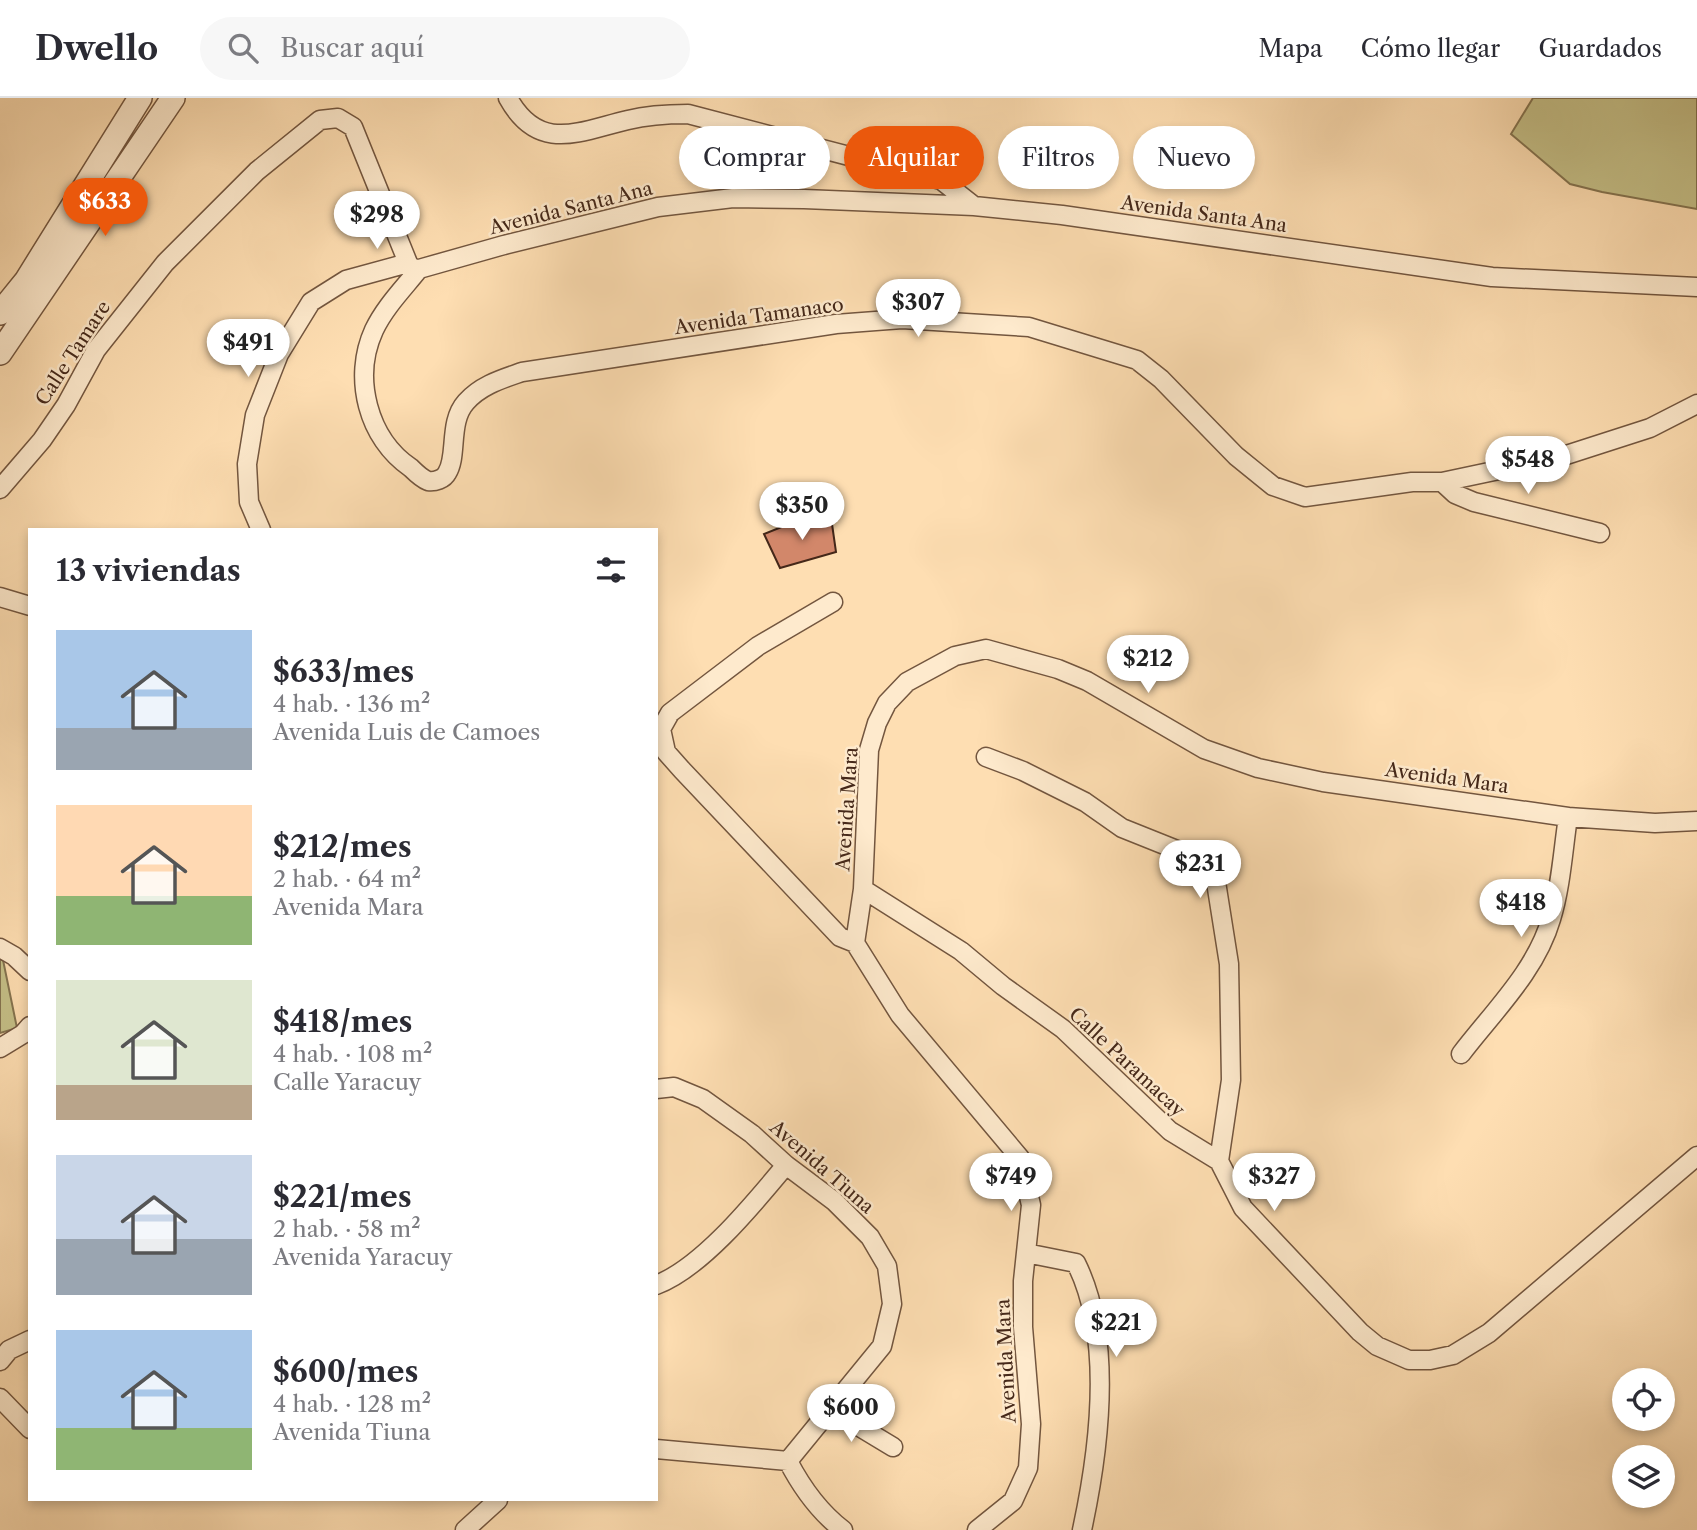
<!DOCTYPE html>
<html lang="es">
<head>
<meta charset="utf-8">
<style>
  :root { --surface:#fff; --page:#f7f7f7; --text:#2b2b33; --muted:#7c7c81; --line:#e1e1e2; --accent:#ea580c }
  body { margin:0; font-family:"Libre Caslon Text",serif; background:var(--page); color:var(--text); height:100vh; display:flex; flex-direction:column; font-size:26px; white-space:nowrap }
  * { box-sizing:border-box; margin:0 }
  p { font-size:23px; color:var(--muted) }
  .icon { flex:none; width:38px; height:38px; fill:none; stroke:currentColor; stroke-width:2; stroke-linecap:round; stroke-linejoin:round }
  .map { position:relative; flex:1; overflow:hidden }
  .panel { position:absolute; left:28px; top:430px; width:630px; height:973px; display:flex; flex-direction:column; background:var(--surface); border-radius:0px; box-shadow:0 4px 10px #0003 }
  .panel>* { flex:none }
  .top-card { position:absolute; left:679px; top:28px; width:665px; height:63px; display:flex; gap:14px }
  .controls { position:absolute; left:1612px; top:1270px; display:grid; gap:14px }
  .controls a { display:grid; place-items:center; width:63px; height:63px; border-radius:50%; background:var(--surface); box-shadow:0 4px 10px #0003; font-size:35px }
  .price { position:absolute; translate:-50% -60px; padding:0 16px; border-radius:24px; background:#fff; color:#222; font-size:23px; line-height:46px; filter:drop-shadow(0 2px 4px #0008) }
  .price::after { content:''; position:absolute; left:50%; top:42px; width:21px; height:16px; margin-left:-10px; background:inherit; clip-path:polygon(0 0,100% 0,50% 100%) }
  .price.active { background:var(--accent); color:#fff }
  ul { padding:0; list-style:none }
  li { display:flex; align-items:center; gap:21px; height:175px; padding:0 28px }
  li span { display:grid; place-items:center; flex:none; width:196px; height:140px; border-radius:0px; color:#555 }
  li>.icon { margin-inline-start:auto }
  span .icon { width:84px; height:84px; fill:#fffc; stroke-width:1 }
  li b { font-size:30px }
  h2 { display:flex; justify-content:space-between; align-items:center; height:84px; padding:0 28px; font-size:30px }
  .tag { padding:0 24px; border-radius:32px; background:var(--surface); box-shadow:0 4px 10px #0003; font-size:24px; line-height:63px }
  .tag.active { background:var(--accent); color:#fff }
  header { display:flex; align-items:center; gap:42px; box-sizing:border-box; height:98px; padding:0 35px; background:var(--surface); border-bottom:2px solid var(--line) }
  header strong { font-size:33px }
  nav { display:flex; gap:38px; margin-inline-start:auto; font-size:24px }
  .search { width:490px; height:63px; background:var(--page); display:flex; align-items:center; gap:18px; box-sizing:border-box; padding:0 24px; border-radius:38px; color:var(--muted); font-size:26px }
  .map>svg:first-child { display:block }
  .green { fill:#c5c088; stroke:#857450; stroke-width:2 }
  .building { fill:#d2876a; stroke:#452819; stroke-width:2 }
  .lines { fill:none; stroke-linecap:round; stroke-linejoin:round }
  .minor-casing { stroke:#73563f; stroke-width:21 }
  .tertiary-casing { stroke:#73563f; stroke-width:26 }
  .minor { stroke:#feeacd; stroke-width:18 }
  .tertiary { stroke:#feeacd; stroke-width:23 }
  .labels { text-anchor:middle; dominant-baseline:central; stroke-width:5; stroke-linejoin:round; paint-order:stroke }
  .street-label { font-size:19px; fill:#452819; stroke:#feeacd }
</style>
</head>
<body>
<header>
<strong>Dwello</strong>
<div class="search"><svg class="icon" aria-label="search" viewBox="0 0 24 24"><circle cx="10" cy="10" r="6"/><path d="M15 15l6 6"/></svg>Buscar aquí</div>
<nav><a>Mapa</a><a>Cómo llegar</a><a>Guardados</a></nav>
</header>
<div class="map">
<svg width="1697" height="1432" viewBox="0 0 1697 1432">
  <rect width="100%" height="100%" fill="#fedeb2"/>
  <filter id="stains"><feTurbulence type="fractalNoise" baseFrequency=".00286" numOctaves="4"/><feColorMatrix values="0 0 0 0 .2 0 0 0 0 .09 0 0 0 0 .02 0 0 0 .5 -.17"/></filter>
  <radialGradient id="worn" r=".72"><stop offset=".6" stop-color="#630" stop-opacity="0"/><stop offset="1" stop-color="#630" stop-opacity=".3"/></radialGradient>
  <path class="green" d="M1533 0H1697V111L1602 94 1570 86 1511 36Z
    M0 862H3L17 930 0 935Z"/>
  <path class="building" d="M831 419 836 454 780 470 764 436 784 428Z"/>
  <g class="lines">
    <g class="minor-casing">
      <path id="minor" d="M508 0C539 56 580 33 628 22 648 17 667 16 688 16L941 82 974 108
        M419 171C403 191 385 209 374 232 352 280 368 341 411 370 415 374 423 381 428 383 435 384 444 381 447 375 458 358 448 324 466 304 481 287 502 281 522 274L836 226 902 221 1029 229 1137 262 1161 281 1236 358 1273 388 1305 399 1412 384H1442L1560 359 1650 330 1697 306
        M419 171 504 147 658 109 733 100 804 101 974 108 1062 117 1492 179 1697 189
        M1442 384 1455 396 1474 404 1600 435
        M0 391 42 342 66 307 96 252 165 165 257 73 320 22 338 20 353 29 408 165 412 170 419 171
        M261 432 249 404 247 366 255 317 279 256 311 204 346 182 408 165
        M0 499 30 508
        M833 504 758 548 670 615 661 631 666 654 682 672 840 839 855 845
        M986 659 1023 673 1085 704 1122 730 1177 752 1202 767 1216 784 1229 866 1231 982 1219 1063
        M863 791 961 853 1003 888 1063 931 1170 1033 1219 1063 1243 1110 1360 1234 1377 1248 1409 1262H1430L1453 1257 1489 1235 1697 1058
        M0 850 14 858 30 873
        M0 950 23 936 30 928
        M1461 956C1493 914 1536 873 1551 821 1561 789 1563 752 1568 719
        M656 991 674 989 703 1001 752 1036 786 1067 834 1103 870 1139 887 1168 892 1206 882 1248 788 1363
        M1026 1155 1076 1165C1114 1241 1099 1353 1082 1432
        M656 1187C702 1170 755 1104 786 1067
        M0 1263 9 1252 30 1242
        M0 1300 30 1331
        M830 1311 893 1349
        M656 1351 788 1363
        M788 1363C802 1390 818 1413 843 1432
        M465 1432 498 1402
        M977 1432 1013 1403 1028 1370 1031 1326 1023 1229V1183L1031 1107 1020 1060 900 917 855 845 863 791 869 652 877 625 887 605 907 584 955 558 986 551 1058 571 1087 583 1204 651 1258 670 1323 684 1568 719 1655 725 1697 723"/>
    </g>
    <g class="tertiary-casing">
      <path id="tertiary" d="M0 215 26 183 140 0
        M0 255 173 0"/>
    </g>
    <use href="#minor" class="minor"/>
    <use href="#tertiary" class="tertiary"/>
  </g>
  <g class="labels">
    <g class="street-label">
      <text transform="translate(571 110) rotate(-14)">Avenida Santa Ana</text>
      <text transform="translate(1204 116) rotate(8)">Avenida Santa Ana</text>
      <text transform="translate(759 218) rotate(-8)">Avenida Tamanaco</text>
      <text transform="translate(73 255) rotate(-57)">Calle Tamare</text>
      <text transform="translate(1447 680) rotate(8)">Avenida Mara</text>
      <text transform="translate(847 711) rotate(-86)">Avenida Mara</text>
      <text transform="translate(1127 964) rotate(43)">Calle Paramacay</text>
      <text transform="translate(822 1069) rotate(41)">Avenida Tiuna</text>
      <text transform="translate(1006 1263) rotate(-93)">Avenida Mara</text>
    </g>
  </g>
  <rect width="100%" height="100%" filter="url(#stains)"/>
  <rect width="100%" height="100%" fill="url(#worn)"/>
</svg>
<div class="controls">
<a><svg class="icon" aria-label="locate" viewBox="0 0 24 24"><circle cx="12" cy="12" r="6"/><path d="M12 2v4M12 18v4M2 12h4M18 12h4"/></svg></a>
<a><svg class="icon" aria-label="layers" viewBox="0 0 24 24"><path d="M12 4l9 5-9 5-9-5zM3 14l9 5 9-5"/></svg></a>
</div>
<b class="price active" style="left:105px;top:140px">$633</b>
<b class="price" style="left:377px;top:153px">$298</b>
<b class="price" style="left:918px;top:241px">$307</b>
<b class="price" style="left:248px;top:281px">$491</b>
<b class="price" style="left:1528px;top:398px">$548</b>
<b class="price" style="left:802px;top:444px">$350</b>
<b class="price" style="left:1148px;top:597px">$212</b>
<b class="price" style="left:1200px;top:802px">$231</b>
<b class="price" style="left:1521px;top:841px">$418</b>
<b class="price" style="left:1011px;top:1115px">$749</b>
<b class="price" style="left:1274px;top:1115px">$327</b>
<b class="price" style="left:1116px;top:1261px">$221</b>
<b class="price" style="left:851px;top:1346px">$600</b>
<div class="top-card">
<a class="tag">Comprar</a>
<a class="tag active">Alquilar</a>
<a class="tag">Filtros</a>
<a class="tag">Nuevo</a>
</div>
<section class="panel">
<h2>13 viviendas<svg class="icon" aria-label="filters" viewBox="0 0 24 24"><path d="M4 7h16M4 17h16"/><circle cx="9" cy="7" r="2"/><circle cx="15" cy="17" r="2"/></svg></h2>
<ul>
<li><span style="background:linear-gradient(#a9c7e8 70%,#9aa5b1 0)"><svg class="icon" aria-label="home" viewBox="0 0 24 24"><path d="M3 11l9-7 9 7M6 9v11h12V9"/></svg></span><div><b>$633/mes</b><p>4 hab. · 136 m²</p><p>Avenida Luis de Camoes</p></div></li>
<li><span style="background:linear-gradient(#ffd9b3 65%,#8fb573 0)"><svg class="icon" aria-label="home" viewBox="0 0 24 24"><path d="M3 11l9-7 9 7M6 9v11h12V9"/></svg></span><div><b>$212/mes</b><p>2 hab. · 64 m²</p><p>Avenida Mara</p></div></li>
<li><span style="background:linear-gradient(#dfe7d0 75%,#b9a48a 0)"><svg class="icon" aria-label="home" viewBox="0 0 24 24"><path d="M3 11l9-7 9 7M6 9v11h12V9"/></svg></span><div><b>$418/mes</b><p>4 hab. · 108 m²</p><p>Calle Yaracuy</p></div></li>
<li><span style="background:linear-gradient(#c9d6e8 60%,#9aa5b1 0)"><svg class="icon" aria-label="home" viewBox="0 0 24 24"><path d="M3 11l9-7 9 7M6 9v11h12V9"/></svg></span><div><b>$221/mes</b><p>2 hab. · 58 m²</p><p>Avenida Yaracuy</p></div></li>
<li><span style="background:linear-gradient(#a9c7e8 70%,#8fb573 0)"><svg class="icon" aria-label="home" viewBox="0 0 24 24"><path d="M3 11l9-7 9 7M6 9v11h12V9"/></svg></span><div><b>$600/mes</b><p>4 hab. · 128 m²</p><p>Avenida Tiuna</p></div></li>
</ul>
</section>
</div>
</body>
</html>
